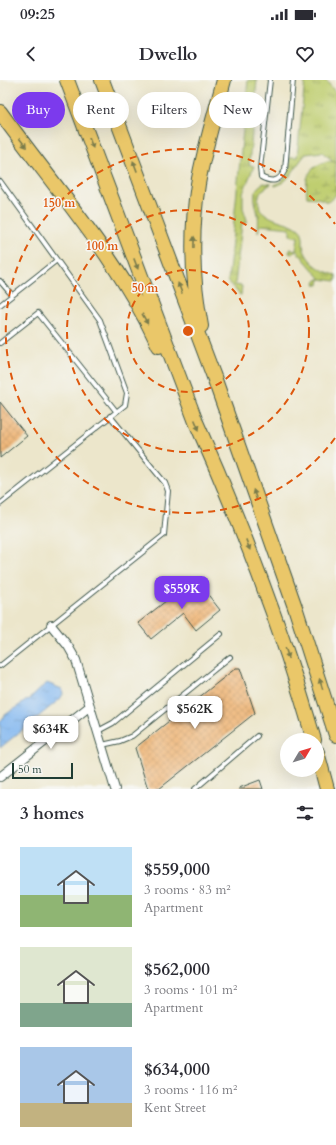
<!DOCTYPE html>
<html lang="en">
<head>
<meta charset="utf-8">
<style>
  :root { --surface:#fff; --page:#f7f7f7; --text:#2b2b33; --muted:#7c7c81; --accent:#7c3aed }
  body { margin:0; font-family:Cardo,serif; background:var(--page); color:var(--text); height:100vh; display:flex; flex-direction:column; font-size:15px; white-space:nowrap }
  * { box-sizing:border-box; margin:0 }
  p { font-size:13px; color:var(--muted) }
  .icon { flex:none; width:22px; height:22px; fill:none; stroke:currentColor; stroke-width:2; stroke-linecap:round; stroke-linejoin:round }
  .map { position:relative; height:709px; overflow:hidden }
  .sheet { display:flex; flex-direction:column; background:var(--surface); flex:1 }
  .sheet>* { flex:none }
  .guide { position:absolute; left:12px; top:12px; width:312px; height:36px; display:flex; gap:8px }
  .needle { width:26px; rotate:52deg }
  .controls { position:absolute; left:280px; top:653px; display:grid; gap:8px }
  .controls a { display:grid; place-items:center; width:44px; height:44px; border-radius:50%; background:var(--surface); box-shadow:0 4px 16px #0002; font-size:20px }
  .scale { position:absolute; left:12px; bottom:10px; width:61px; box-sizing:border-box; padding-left:4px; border:2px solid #1f3d34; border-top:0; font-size:11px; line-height:14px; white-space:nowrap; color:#1f3d34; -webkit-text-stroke:3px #f6f6f2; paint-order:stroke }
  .price { position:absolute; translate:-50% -34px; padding:0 9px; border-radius:8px; background:#fff; color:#222; font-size:13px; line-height:26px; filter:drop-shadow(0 1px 2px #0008) }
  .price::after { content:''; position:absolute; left:50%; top:24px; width:12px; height:9px; margin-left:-6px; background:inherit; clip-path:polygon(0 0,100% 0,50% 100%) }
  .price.on { background:var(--accent); color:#fff }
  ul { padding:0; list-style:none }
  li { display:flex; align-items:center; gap:12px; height:100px; padding:0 20px }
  li span { display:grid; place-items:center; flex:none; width:112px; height:80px; border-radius:0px; color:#555 }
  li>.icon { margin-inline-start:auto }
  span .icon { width:48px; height:48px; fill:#fffc; stroke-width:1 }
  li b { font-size:17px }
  h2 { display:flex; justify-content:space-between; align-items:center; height:48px; padding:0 20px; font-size:17px }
  .pill { padding:0 14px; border-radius:18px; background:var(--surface); box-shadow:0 4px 16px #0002; font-size:14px; line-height:36px }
  .pill.on { background:var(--accent); color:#fff }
  .status { display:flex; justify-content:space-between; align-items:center; height:28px; padding:0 20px; background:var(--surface); direction:ltr }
  .status svg { height:11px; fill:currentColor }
  header { display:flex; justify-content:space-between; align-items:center; height:52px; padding:0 20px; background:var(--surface); font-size:18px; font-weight:600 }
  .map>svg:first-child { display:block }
  .grass { fill:url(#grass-tufts); stroke:#6f8652 }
  .wetland { fill:url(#wetland-marsh); stroke:#6f8652 }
  .water { fill:url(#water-ripples); stroke:#507a92 }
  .building { fill:url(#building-cross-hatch) }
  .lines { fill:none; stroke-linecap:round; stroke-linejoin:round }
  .service-casing { stroke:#3e564b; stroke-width:6 }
  .minor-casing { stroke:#3e564b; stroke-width:10 }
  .motorway-casing { stroke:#3e564b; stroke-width:16 }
  .service { stroke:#fff; stroke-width:4 }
  .minor { stroke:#fff; stroke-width:8 }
  .motorway { stroke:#eac769; stroke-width:14 }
  .oneway { fill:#7a7b4c }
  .ring { fill:none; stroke:#de580e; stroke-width:2; stroke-dasharray:7 5 }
  .centre { fill:#de580e; stroke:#f6f6f2; stroke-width:2 }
  .ring-label { font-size:12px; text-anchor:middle; font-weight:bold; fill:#de580e; stroke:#f6f6f2; stroke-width:3; stroke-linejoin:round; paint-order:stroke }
</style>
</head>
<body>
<div class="status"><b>09:25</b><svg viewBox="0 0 49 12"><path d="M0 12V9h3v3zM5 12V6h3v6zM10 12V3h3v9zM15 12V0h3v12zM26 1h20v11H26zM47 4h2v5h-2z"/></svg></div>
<header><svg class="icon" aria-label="back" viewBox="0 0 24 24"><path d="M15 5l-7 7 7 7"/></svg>Dwello<svg class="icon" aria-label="heart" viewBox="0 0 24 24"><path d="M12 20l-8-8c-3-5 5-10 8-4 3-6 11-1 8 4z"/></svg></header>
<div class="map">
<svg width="336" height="709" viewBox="0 0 336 709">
  <defs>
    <pattern id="grass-tufts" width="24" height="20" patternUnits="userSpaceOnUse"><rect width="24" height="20" fill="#bfce70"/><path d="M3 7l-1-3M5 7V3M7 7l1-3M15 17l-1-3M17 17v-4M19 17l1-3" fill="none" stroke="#9ba85d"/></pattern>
    <pattern id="wetland-marsh" width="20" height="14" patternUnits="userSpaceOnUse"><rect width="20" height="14" fill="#bfce70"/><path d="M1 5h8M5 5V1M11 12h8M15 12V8" fill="none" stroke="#9ba85d"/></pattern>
    <pattern id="water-ripples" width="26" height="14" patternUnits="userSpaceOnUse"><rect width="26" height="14" fill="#82b7f0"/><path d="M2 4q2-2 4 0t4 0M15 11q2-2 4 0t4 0" fill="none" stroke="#6a96c3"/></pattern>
    <pattern id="building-cross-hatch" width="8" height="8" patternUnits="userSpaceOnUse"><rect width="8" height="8" fill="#efb77a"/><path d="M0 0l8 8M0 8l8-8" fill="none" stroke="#cc9e6a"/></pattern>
  </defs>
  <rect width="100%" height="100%" fill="#f6f6f2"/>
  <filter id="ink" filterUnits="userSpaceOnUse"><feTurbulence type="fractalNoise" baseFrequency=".025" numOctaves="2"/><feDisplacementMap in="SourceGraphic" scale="8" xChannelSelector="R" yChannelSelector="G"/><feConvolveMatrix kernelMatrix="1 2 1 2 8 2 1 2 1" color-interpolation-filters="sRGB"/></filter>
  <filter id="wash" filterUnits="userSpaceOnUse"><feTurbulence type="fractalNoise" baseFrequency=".012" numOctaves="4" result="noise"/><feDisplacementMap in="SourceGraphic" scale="16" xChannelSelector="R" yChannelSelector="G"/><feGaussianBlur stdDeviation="0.9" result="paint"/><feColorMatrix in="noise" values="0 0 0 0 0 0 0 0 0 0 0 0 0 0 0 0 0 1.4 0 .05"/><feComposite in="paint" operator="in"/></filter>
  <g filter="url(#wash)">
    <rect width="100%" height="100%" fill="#ece6cb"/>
    <path class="grass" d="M248 0H257L249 85 254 86 243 113V128L247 140V143H242L235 205 242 206 241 215H240L228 201Z
      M305 0H326L336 13V83L322 72 306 74C295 85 290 103 275 106V104C289 100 289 89 290 77H297Z
      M264 103 271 104 261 111 258 119 260 129C274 144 288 139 300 150 304 154 303 160 303 165 305 181 322 192 336 195V201L320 199 319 205H316L315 202 320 198 296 170 292 174 289 173 290 169 296 170 298 157 290 155V148L261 145 258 152C258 146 259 141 258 135 256 123 249 110 264 103Z"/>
    <path class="wetland" d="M327 81H336V115L328 122 318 118 307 117C305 98 307 88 327 81Z"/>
    <path class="water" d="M47 603 62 609 63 614 60 619 0 668V642L5 635 33 616Z"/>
    <g id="blocks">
      <path class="building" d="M0 322 27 356 0 378Z
        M195 498 220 530 196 550 183 533 151 559 138 543Z
        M236 588H240L255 633 159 709H148L135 668Z
        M260 700 263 709H239V708Z"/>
    </g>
  </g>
  <g filter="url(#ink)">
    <use href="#blocks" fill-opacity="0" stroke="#3e564b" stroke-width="1"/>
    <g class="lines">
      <g class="service-casing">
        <path id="service" d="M270 0 260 88 261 97C272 103 279 102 285 90L293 0
          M0 101 100 240 127 313 125 325 0 424
          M0 201 12 215
          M0 225 57 180
          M0 263 38 233 116 331
          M0 586 164 455 168 411 165 403 110 336
          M98 651 113 643 221 554
          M102 665 120 661 132 656 230 577
          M195 709 257 656"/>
      </g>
      <g class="minor-casing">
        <path id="minor" d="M51 545 68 566 76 580 115 709
          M0 697 90 626"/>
      </g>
      <g class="motorway-casing">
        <path id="motorway" d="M67 0 196 342C242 445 283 551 314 660
          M102 0 214 297 296 530 336 655
          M0 32C55 108 119 179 159 266
          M201 246C192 200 191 150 198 104 204 69 215 34 224 0
          M317 672 327 709"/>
      </g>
      <use href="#service" class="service"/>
      <use href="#minor" class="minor"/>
      <use href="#motorway" class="motorway"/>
    </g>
    <defs><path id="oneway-solid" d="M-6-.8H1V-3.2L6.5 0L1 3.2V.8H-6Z"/></defs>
    <g class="oneway">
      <use href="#oneway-solid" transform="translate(23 63) rotate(52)"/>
      <use href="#oneway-solid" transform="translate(91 63) rotate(69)"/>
      <use href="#oneway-solid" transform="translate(135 86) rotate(-111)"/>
      <use href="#oneway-solid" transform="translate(194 162) rotate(-89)"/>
      <use href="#oneway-solid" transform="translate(136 184) rotate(69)"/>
      <use href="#oneway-solid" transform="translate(180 208) rotate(-111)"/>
      <use href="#oneway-solid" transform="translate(145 239) rotate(61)"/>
      <use href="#oneway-solid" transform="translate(197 345) rotate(67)"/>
      <use href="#oneway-solid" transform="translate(255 415) rotate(-109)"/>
      <use href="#oneway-solid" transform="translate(248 465) rotate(69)"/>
      <use href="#oneway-solid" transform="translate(287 573) rotate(72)"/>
      <use href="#oneway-solid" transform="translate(321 604) rotate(-107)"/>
    </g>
  </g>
  <g class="ring">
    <circle cx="188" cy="251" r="61"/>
    <circle cx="188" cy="251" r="121"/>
    <path d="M335 358A182 182 0 1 1 335 144"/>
  </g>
  <circle cx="188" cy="251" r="6" class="centre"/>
  <g class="ring-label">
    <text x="59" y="127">150 m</text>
    <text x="102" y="170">100 m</text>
    <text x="145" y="212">50 m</text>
  </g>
</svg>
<div class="controls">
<a><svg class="needle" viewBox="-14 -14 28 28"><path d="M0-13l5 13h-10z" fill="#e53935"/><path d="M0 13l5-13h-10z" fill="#7c7c81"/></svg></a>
</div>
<div class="scale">50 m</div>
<b class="price on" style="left:182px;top:530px">$559K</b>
<b class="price" style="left:195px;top:650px">$562K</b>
<b class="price" style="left:51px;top:670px">$634K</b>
<div class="guide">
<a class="pill on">Buy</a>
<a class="pill">Rent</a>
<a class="pill">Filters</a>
<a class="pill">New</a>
</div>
</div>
<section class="sheet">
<h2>3 homes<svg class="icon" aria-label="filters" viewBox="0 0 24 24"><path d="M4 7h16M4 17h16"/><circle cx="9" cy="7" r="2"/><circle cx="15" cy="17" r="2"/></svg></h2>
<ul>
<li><span style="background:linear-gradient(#bfe0f5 60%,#8fb573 0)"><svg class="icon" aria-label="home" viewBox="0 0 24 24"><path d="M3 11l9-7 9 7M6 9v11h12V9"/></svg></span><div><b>$559,000</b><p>3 rooms · 83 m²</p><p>Apartment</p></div></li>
<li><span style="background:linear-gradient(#dfe7d0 70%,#7fa58c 0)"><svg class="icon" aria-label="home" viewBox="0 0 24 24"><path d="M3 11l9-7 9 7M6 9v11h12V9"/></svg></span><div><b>$562,000</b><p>3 rooms · 101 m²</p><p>Apartment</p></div></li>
<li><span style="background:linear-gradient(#a9c7e8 70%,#c2b280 0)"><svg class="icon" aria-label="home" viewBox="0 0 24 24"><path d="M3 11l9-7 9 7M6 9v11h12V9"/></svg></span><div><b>$634,000</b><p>3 rooms · 116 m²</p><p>Kent Street</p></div></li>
</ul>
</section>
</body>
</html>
